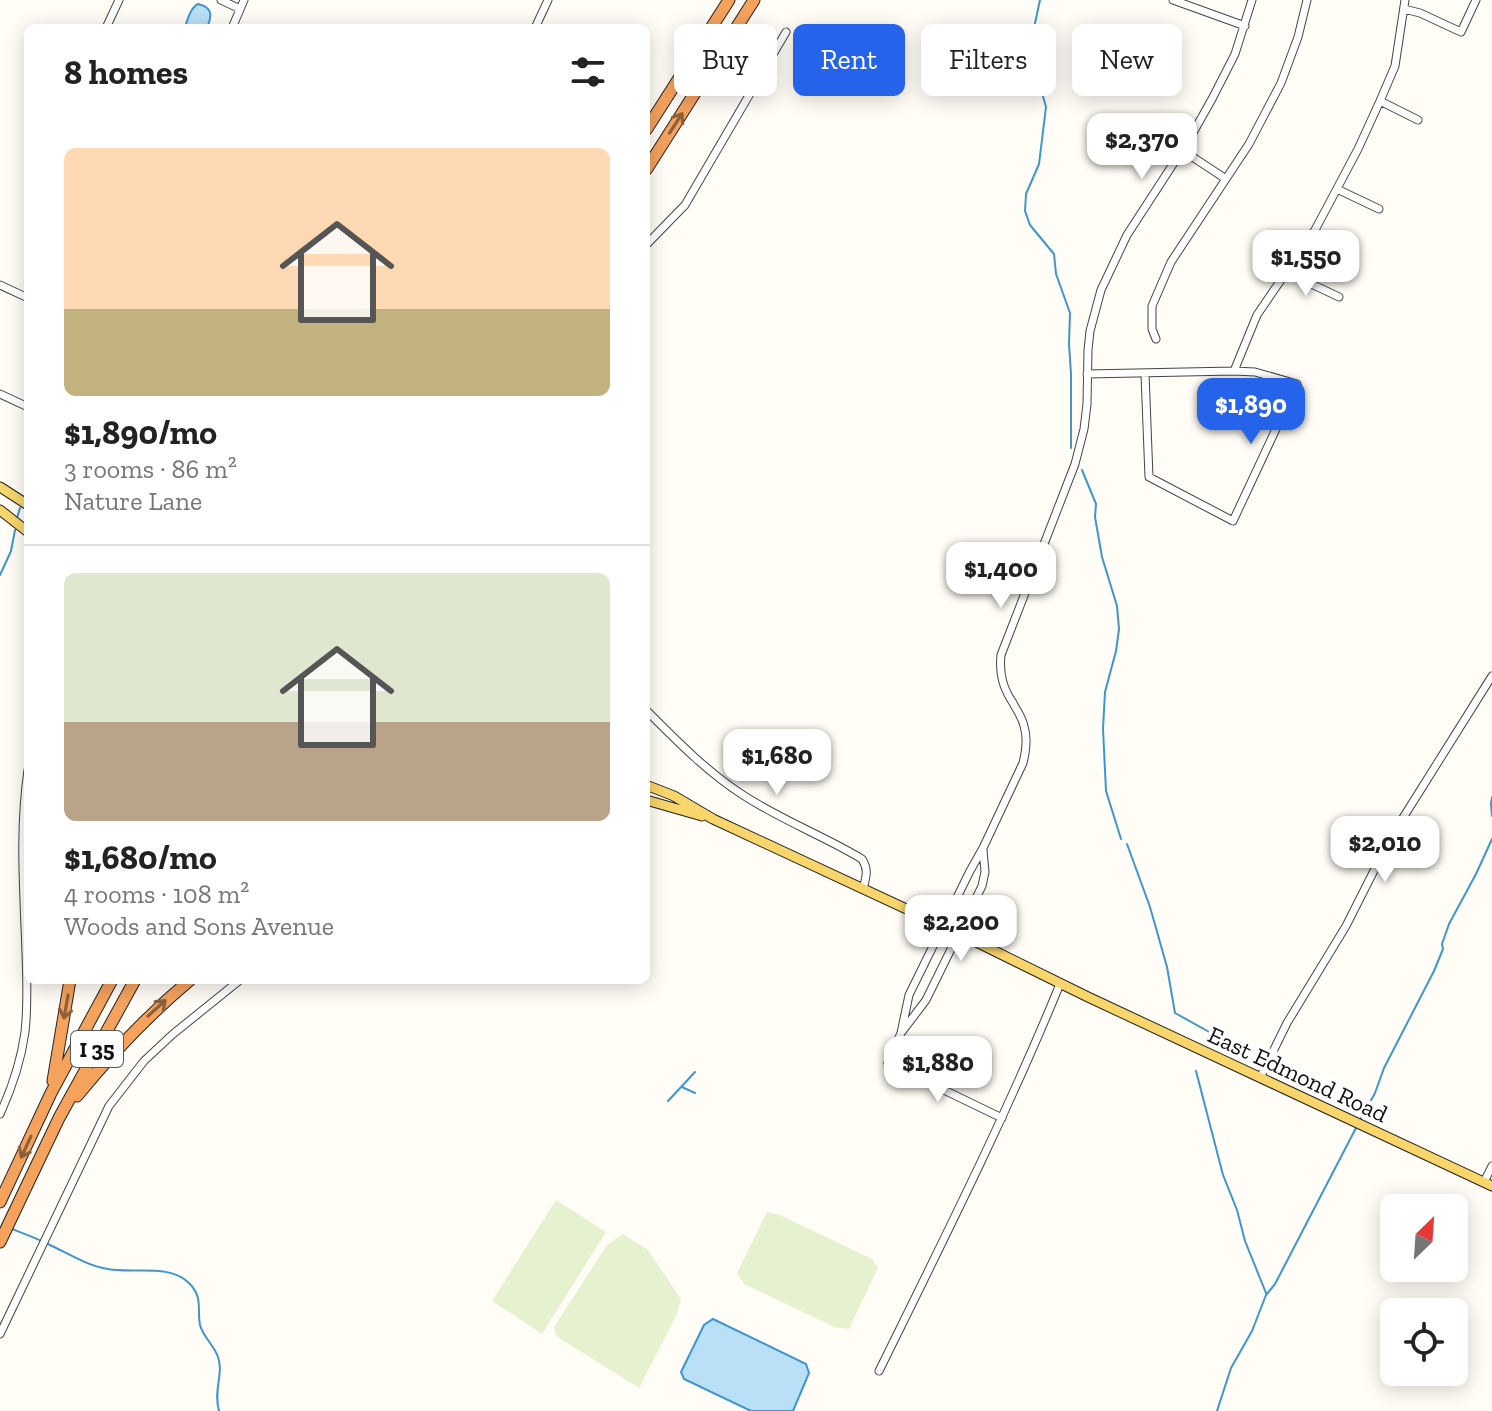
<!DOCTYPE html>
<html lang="en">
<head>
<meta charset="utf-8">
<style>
  :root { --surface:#fff; --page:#f6f6f6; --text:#222; --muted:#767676; --line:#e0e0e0; --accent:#2563eb }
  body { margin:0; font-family:"Zilla Slab",serif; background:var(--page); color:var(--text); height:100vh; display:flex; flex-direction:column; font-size:30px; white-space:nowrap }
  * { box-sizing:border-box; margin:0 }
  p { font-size:26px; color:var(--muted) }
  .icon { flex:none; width:44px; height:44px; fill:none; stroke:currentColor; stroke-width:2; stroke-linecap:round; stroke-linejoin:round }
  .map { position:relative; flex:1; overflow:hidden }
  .sheet { position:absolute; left:24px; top:24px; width:626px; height:960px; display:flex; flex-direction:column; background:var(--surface); border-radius:12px; box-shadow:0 4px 20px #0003 }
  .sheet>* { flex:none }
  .hud { position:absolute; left:674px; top:24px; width:698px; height:72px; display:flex; gap:16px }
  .needle { width:52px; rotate:25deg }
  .buttons { position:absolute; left:1380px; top:1194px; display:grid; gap:16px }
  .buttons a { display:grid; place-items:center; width:88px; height:88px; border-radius:12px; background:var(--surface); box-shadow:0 4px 20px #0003; font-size:40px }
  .price { position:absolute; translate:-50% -68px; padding:0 18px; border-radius:16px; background:#fff; color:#222; font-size:26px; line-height:52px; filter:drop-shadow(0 2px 4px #0008) }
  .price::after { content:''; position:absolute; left:50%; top:48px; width:24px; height:18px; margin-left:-12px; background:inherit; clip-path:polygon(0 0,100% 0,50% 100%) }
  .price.selected { background:var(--accent); color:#fff }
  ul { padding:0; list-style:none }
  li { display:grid; align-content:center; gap:16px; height:424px; padding:0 40px }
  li+li { border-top:2px solid var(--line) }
  li span { display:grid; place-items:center; height:248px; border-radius:12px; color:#555 }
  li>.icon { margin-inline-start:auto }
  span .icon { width:144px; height:144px; fill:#fffc; stroke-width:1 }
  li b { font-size:34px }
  h2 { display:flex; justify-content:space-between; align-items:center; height:96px; padding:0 40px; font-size:34px }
  .tag { padding:0 28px; border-radius:12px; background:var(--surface); box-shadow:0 4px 20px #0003; font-size:28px; line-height:72px }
  .tag.selected { background:var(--accent); color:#fff }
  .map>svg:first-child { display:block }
  .pitch { fill:#e6f2cf }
  .water { fill:#b9e0f7; stroke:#3f96cf; stroke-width:2 }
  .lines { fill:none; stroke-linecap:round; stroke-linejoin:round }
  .stream { stroke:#3f96cf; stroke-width:2 }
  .minor-casing { stroke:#444; stroke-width:9 }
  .major-casing { stroke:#222; stroke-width:11 }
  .highway-casing { stroke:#222; stroke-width:13 }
  .minor { stroke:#fff; stroke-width:7 }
  .major { stroke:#f9d66b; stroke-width:9 }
  .highway { stroke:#f5a25d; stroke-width:11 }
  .oneway { stroke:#8e613b }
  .labels { text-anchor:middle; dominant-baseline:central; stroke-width:8; stroke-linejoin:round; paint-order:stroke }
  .shield { fill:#fff; stroke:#585858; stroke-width:2 }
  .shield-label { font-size:22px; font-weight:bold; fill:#111 }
  .street-label { font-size:24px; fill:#111; stroke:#fff }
</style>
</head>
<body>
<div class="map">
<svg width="1492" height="1411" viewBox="0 0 1492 1411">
  <rect width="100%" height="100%" fill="#fffdf5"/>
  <path class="pitch" d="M556 1200 606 1232 542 1334 492 1301Z
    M767 1212 780 1215 872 1259 878 1268 849 1329 834 1327 744 1284 737 1273Z
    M623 1234 648 1250 681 1299 677 1314 639 1388 556 1336 554 1327 607 1245Z"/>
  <path class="water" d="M198 4C213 7 212 16 207 28H185C187 20 191 7 198 4Z
    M713 1319 806 1364 809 1373 793 1411H751L684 1379 681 1372 704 1325Z"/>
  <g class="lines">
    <path class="stream" d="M1040 0 1032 37 1034 64 1046 107 1039 164 1026 194 1025 211 1030 225 1054 254 1056 274 1070 313 1069 344 1071 374V448
      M1082 470 1096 504 1095 517 1102 557 1117 606 1119 629 1116 651 1105 692 1103 729 1106 791 1121 839
      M27 497 28 496
      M17 518 20 508
      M0 575 11 551 15 530
      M1492 797 1491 804 1492 816
      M1127 844 1150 907 1167 967 1175 1013 1211 1033 1210 1039
      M1196 1071 1223 1175 1237 1210 1245 1241 1266 1293
      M682 1087 695 1093
      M668 1101 695 1072
      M1360 1120 1375 1093 1384 1068 1434 971 1443 949 1442 944 1449 924 1476 874 1492 839
      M12 1229C25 1234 39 1239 52 1246 69 1254 88 1266 108 1269 134 1274 170 1263 190 1284 203 1298 197 1309 200 1325 203 1337 214 1345 218 1357 224 1373 213 1390 219 1411
      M1217 1411 1231 1368 1252 1331 1266 1295 1275 1284 1357 1126"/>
    <g class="minor-casing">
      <path id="minor" d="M221 0 240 9
        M1173 0 1245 26
        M1404 9 1420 13 1461 32 1476 0
        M106 28 119 0
        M232 28 244 0
        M535 28 548 0
        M1380 101 1418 120
        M1182 150 1226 179
        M1337 189 1379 209
        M646 245 685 205 786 32
        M1286 272 1339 297
        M0 285 28 298
        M1156 339 1152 329V306L1171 262 1249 144 1281 83 1298 37 1307 0
        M1234 371 1257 315 1315 230 1358 149 1380 101 1395 66 1405 0
        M1087 374 1234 371 1255 372 1297 384 1233 521 1149 477 1145 374
        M0 394 28 407
        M646 710C676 740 707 772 743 795 781 820 824 836 862 859 869 870 866 877 863 889
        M983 850 985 872 982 886 926 1000 901 1033 888 1063 1002 1118
        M901 1033 909 995 970 871 983 848 1023 763C1026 751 1028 739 1024 726 1022 717 1017 711 1013 703 1003 688 999 674 1001 655L1075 464 1084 429 1087 404 1088 350 1090 331 1101 290 1127 235 1190 138 1212 99 1235 54 1252 0
        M1260 1078 1287 1023 1346 926 1391 837 1492 676
        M0 1114C12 1088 21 1061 25 1032 28 1006 27 979 26 953 24 892 19 831 28 770
        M1484 1182 1492 1166
        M0 1334 109 1106 144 1061 173 1034 240 980
        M879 1371C942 1243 1006 1116 1060 984"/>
    </g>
    <g class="major-casing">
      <path id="major" d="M0 487 28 505
        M0 510 28 532
        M646 785 674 796 713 819 958 933 1088 997 1492 1186
        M646 800 702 816"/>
    </g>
    <g class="highway-casing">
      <path id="highway" d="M646 130 729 0
        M646 170 754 0
        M53 1081 70 980
        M77 1096C113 1052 147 1016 190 980
        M0 1202 51 1093 112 980
        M0 1242 59 1118 135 980"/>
    </g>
    <use href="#minor" class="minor"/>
    <use href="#major" class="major"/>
    <use href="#highway" class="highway"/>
  </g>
  <defs><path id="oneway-shaft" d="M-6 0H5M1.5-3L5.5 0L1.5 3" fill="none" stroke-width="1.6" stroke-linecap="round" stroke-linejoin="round" transform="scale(2)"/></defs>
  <g class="oneway">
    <use href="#oneway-shaft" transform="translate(676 123) rotate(-57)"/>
    <use href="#oneway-shaft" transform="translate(66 1007) rotate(100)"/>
    <use href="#oneway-shaft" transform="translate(157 1008) rotate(-42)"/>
    <use href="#oneway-shaft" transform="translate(26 1147) rotate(115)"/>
  </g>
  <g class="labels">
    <rect class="shield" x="71" y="1031" width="52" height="36" rx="6"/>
    <g class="shield-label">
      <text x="97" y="1049">I 35</text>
    </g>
    <g class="street-label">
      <text transform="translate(1298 1074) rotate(25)">East Edmond Road</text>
    </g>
  </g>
</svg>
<div class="buttons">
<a><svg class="needle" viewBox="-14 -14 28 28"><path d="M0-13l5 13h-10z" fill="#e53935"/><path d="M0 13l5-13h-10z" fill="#767676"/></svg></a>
<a><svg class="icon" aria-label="locate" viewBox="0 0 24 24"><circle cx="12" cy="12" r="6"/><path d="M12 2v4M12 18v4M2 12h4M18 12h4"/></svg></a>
</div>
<b class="price" style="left:1142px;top:181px">$2,370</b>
<b class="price" style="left:1306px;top:298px">$1,550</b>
<b class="price selected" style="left:1251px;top:446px">$1,890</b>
<b class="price" style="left:1001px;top:610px">$1,400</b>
<b class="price" style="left:777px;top:797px">$1,680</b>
<b class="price" style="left:1385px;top:884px">$2,010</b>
<b class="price" style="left:961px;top:963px">$2,200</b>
<b class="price" style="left:938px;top:1104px">$1,880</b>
<div class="hud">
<a class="tag">Buy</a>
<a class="tag selected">Rent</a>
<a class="tag">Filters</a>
<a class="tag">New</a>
</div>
<section class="sheet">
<h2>8 homes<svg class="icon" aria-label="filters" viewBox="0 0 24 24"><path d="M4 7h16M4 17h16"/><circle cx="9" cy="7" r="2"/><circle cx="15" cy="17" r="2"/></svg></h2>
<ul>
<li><span style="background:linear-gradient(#ffd9b3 65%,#c2b280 0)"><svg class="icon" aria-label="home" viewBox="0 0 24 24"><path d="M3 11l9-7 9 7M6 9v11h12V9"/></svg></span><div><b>$1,890/mo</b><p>3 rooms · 86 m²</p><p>Nature Lane</p></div></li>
<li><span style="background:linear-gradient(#dfe7d0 60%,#b9a48a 0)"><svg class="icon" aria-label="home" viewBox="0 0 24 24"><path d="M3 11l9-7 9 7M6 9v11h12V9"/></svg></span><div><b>$1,680/mo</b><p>4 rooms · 108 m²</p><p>Woods and Sons Avenue</p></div></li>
</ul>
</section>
</div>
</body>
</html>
